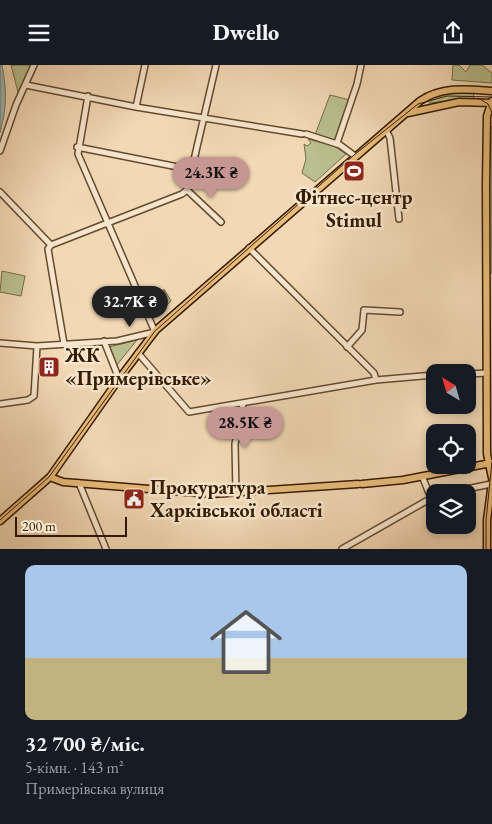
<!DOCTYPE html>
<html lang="uk">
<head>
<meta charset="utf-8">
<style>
  :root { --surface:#171b24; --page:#242831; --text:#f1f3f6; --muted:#9ea1a6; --accent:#c59692 }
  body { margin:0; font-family:"EB Garamond",serif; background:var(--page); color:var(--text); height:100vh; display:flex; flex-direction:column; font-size:19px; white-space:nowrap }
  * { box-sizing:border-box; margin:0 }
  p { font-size:16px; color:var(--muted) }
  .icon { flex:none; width:28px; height:28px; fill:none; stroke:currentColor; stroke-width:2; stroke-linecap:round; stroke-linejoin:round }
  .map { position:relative; height:484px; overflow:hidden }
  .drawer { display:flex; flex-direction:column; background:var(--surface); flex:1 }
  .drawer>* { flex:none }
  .needle { width:32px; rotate:323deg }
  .fabs { position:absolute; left:426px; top:299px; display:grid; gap:10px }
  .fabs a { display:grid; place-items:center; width:50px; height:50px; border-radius:10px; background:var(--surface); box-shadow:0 2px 8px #0003; font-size:25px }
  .scale { position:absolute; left:15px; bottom:12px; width:112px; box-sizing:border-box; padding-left:5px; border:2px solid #341a01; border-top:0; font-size:14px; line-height:18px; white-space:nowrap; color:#341a01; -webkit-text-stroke:4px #f7e6ce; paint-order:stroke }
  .price { position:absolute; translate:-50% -42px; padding:0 11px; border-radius:18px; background:var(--accent); color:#111; font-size:16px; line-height:32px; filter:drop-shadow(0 1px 2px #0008) }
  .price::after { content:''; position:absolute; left:50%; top:30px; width:15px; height:11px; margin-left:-8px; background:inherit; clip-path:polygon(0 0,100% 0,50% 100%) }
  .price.on { background:#222; color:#fff }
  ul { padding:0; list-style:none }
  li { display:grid; align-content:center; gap:10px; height:265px; padding:0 25px }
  li span { display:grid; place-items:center; height:155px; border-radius:10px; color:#555 }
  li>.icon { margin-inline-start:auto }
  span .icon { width:90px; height:90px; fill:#fffc; stroke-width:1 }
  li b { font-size:21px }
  header { display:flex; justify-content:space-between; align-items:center; height:65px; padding:0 25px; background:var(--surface); font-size:22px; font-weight:800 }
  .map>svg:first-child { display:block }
  .green { fill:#b9bf8e; stroke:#766c48 }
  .water { fill:#9db8b6; stroke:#73796e }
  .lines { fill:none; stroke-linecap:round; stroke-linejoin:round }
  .minor-casing { stroke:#644a2e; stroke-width:8 }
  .major-casing { stroke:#341a01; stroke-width:9 }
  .minor { stroke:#f7e6ce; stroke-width:5 }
  .major { stroke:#e9bc7a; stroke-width:6 }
  .tram { stroke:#341a01; stroke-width:1 }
  .labels { text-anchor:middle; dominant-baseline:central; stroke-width:5; stroke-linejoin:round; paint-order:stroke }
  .poi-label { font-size:20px; font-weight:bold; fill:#341a01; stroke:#f7e6ce; text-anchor:start }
</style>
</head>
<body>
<header><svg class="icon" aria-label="menu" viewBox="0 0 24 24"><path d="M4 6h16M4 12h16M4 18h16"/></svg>Dwello<svg class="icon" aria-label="share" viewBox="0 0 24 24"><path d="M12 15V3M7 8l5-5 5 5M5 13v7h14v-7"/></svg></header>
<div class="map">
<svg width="492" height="484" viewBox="0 0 492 484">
  <rect width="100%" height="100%" fill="#f2d8b4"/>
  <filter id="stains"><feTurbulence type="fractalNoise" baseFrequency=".004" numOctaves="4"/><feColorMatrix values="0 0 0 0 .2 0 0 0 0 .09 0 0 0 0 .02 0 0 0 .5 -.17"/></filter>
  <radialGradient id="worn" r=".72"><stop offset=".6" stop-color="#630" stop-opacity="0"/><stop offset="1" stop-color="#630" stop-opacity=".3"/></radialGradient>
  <path class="green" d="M11 0H31L19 31Z
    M453 0H459L466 7 470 0H482L492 8V18L452 15Z
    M457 27H473L474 33 429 38V34L433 31Z
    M330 30 350 35 336 77 315 70Z
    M492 61V208H488L490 67Z
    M308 74 334 81 346 89 315 117 302 108 306 94 304 79 307 81 311 78Z
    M2 206 25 211 21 231 0 227Z
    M164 224 171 236 166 241 152 247 145 233 151 230 153 233 164 227Z
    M137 275 116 301 109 282Z"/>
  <path class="water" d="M0 0H2C7 28 7 41 0 68Z"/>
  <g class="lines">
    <g class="minor-casing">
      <path id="minor" d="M26 20 136 42 302 69
        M136 42 145 0
        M386 65 390 73 399 154
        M306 69 340 80 355 91
        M337 78 357 19 361 0
        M77 82 193 105
        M0 86 16 40 34 0
        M187 125 221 157
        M0 127 51 180
        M51 180 182 129 187 125 216 0
        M51 180 48 184 64 279
        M249 183 374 308 376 315
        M104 276 119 314
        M0 278 37 281 117 276 155 267 78 89 88 31
        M347 282 362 265 364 245 400 247
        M138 288 189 347 376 315 434 310
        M468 309 487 308
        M0 339 28 335 34 331 37 281
        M422 411 431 433
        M79 418 106 484
        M236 428 235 379 243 339
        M447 428 491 419
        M342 484 435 431"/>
    </g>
    <g class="major-casing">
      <path id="major" d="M492 36 487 51 486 119 487 389 492 413
        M408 48 459 37 492 38
        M50 412 63 417 211 429 358 419
        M362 419 403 415 491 398
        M0 456 50 412 119 314 156 265 420 36C442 21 467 24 492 26
        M487 484V455L492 417"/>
    </g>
    <use href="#minor" class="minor"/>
    <use href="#major" class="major"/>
    <path class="tram" d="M478 33 488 39 492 48
      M0 455 49 412 155 266 354 90 418 39 447 31 492 32
      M486 484V455L492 397"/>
  </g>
  <defs>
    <g id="stadium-square" transform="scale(1.125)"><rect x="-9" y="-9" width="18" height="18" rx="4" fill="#8f2418" stroke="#f7e6ce"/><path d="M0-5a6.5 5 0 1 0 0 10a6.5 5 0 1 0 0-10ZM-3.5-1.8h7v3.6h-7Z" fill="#fff"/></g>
    <g id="building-square" transform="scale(1.125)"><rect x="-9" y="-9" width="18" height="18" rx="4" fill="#8f2418" stroke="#f7e6ce"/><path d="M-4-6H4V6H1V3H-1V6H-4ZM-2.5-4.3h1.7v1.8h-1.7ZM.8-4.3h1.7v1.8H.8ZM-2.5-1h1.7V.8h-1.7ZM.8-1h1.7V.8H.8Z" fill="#fff"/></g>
    <g id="civic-square" transform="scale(1.125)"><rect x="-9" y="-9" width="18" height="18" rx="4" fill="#8f2418" stroke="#f7e6ce"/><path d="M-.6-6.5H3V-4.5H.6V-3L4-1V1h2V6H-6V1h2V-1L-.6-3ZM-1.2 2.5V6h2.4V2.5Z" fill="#fff"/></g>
  </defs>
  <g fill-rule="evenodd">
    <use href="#stadium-square" x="354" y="106"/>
    <use href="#building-square" x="49" y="302"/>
    <use href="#civic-square" x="134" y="434"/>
  </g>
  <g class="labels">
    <g class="poi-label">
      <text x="354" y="132" text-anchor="middle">Фітнес-центр<tspan x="354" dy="23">Stimul</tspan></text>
      <text x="65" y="290">ЖК<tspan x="65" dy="23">«Примерівське»</tspan></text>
      <text x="150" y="422">Прокуратура<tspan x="150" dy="23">Харківської області</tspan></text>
    </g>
  </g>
  <rect width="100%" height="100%" filter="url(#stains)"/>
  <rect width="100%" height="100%" fill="url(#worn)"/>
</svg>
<div class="fabs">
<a><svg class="needle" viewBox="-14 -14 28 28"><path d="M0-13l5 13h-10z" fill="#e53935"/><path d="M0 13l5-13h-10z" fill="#9ea1a6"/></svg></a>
<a><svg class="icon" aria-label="locate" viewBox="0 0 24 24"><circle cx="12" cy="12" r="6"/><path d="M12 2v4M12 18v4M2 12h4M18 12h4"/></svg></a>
<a><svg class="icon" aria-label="layers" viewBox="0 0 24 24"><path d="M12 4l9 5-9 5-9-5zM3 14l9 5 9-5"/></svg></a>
</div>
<div class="scale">200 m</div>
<b class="price" style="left:211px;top:134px">24.3K ₴</b>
<b class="price on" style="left:130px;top:263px">32.7K ₴</b>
<b class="price" style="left:245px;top:384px">28.5K ₴</b>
</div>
<section class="drawer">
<ul>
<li><span style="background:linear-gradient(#a9c7e8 60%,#c2b280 0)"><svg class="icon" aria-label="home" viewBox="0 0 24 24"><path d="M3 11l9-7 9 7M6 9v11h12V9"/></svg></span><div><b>32 700 ₴/міс.</b><p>5-кімн. · 143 m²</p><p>Примерівська вулиця</p></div></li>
</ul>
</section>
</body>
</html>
